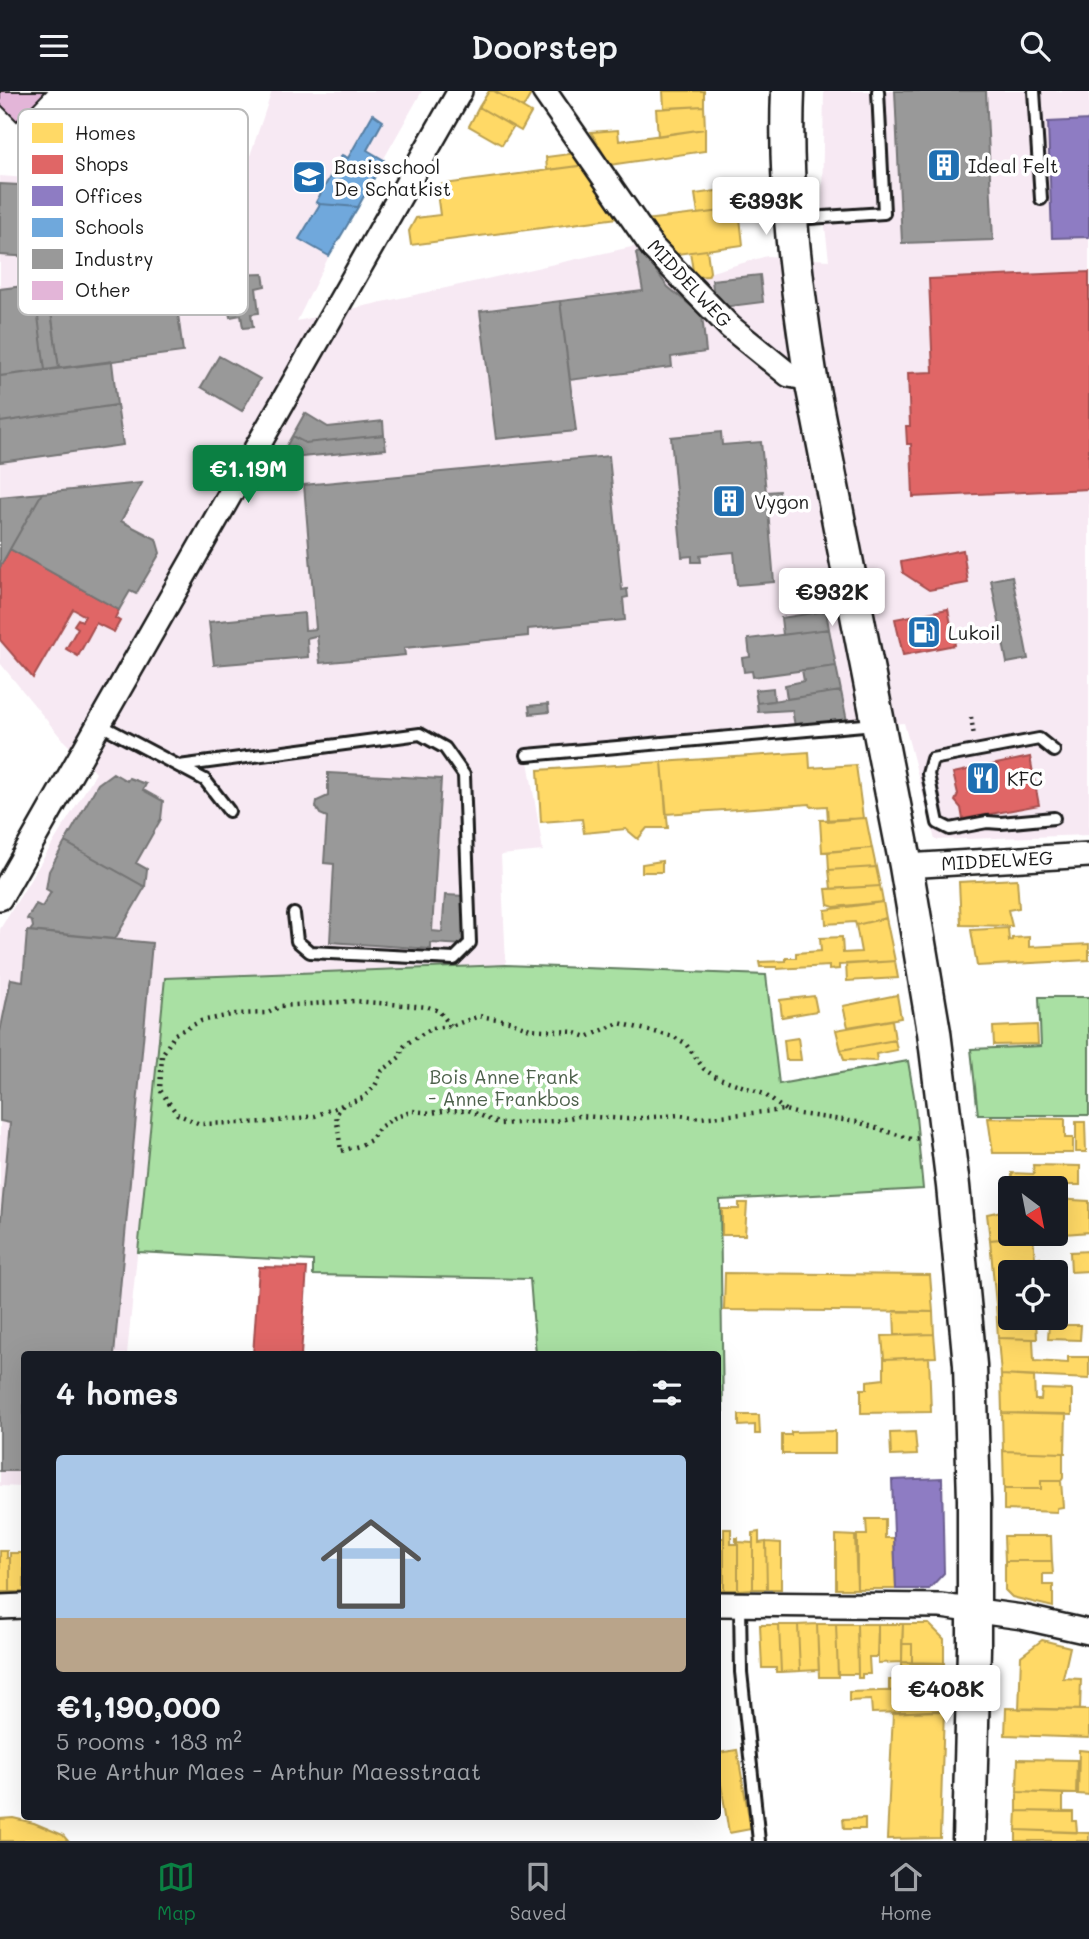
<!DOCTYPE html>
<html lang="en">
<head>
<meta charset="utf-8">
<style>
  :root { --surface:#171b24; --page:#242831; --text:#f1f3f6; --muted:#9ea1a6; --line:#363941; --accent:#0b8043 }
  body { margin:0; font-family:Mali,sans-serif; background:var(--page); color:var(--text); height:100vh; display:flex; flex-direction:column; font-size:26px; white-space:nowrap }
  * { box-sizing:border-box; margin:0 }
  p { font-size:23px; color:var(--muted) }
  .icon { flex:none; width:38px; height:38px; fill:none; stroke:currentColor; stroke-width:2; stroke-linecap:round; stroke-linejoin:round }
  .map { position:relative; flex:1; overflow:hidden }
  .side { position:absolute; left:21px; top:1260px; width:700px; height:469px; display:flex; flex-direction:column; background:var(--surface); border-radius:7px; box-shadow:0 7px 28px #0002 }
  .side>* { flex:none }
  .needle { width:46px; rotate:148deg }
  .buttons { position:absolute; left:998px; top:1085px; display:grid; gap:14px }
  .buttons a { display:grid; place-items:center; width:70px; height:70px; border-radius:7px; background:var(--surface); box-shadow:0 7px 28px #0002; font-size:35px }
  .price { position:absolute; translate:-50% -60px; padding:0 16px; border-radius:7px; background:#fff; color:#222; font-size:23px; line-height:46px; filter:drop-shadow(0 2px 4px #0008) }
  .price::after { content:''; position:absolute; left:50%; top:42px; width:21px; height:16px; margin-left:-10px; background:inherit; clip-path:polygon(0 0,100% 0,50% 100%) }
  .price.active { background:var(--accent); color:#fff }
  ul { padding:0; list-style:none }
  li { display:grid; align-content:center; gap:14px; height:371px; padding:0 35px }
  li+li { border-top:2px solid var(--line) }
  li span { display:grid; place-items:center; height:217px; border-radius:7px; color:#555 }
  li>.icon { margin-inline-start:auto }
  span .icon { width:126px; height:126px; fill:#fffc; stroke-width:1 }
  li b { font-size:30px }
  h2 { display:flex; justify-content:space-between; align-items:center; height:84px; padding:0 35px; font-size:30px }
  header { display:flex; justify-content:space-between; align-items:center; height:91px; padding:0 35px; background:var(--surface); font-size:32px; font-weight:600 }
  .tab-bar { display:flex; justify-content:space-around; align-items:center; height:98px; border-top:2px solid var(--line); background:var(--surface); font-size:19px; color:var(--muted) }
  .tab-bar a { display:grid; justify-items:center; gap:4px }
  .tab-bar .active { color:var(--accent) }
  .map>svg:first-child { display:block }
  .built { fill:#f7e9f3 }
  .green { fill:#a9e0a3; stroke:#627e60; stroke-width:2 }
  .homes { fill:#ffd966; stroke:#bba050; stroke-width:2 }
  .shops { fill:#e06666; stroke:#a55050; stroke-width:2 }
  .offices { fill:#8e7cc3; stroke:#6c5f91; stroke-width:2 }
  .schools { fill:#6fa8dc; stroke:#567ea2; stroke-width:2 }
  .industry { fill:#999; stroke:#747474; stroke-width:2 }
  .building { fill:#e3b5d8; stroke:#1c1c1c; stroke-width:2 }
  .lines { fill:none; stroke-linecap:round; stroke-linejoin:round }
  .lane-casing { stroke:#1c1c1c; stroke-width:16 }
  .street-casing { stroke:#1c1c1c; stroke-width:28 }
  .secondary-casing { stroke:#1c1c1c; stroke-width:37 }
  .path { stroke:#1c1c1c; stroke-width:4.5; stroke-dasharray:2 5; stroke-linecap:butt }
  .lane { stroke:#fff; stroke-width:10 }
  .street { stroke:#fff; stroke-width:23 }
  .secondary { stroke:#fff; stroke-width:32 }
  .labels { text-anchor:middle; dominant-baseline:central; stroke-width:7; stroke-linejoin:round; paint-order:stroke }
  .poi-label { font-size:19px; fill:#1c1c1c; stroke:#fff; text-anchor:start }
  .street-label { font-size:19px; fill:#1c1c1c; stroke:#fff }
  .park-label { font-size:19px; fill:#4d614b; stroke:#fff }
  .key { fill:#fff; stroke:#bbb; stroke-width:2 }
  .key-label { font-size:19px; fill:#1c1c1c }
</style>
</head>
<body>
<header><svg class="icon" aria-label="menu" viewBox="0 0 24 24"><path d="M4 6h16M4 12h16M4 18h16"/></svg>Doorstep<svg class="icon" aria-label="search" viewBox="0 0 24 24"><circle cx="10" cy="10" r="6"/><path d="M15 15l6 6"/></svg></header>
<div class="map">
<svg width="1089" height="1750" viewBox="0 0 1089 1750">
  <rect width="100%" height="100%" fill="#fff"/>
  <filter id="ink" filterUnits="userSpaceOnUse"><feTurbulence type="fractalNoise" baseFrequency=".0143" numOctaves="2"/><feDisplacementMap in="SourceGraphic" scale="14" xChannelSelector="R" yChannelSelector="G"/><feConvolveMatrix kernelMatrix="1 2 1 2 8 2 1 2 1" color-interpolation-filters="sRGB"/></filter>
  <g filter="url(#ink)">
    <path class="built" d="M272 0H422L329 165 297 230 645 153 691 187 767 165 829 169 822 111 824 0H1089V744L935 749 904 632 527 664 543 760 501 764 506 874 165 887 127 1263 24 1264V1396L0 1395V838L96 682 62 648 0 572V85L237 103Z"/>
    <path class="green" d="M506 874 766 884 779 993 908 970 914 1005 923 1098 720 1109 723 1321 718 1322V1264L536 1263 530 1188 313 1184V1170L138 1161 165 887Z
      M1039 906H1089V1024H978L971 958 1041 955Z"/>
    <path class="homes" d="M489 0H494L531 22 521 40 479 16Z
      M494 0H526L531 3 523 17Z
      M663 0H704V15L664 17Z
      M704 15 705 38 658 45 656 18Z
      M479 16 513 36 502 54 469 35Z
      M705 38V60L610 74 591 41 618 39 619 50Z
      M577 62 585 74 547 79 546 66Z
      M587 74 589 85H593L618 127 411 154 409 140 416 127 440 124 436 94Z
      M737 97 739 118 698 123 695 103Z
      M739 118 743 154 670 164 644 129Z
      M707 159 710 181 708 185 694 186 690 161Z
      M809 661 810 677 856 674 863 727 828 730 827 715 811 716 810 713 666 723 662 671Z
      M662 671 668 737H647L638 748 626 738 584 742 582 728 541 731 538 679Z
      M866 727 872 757 822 761 820 729Z
      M872 757 876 776 829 779 828 761Z
      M662 770V781H642V773Z
      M876 776 880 795 831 798 829 779Z
      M1017 788 1019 817 1008 819 1012 835 961 834 959 791Z
      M880 795 883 811 834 816 828 814 826 798Z
      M883 811 886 827 856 834 855 831 826 833 825 819Z
      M886 827 895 870 839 874V878L829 879V875L777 878V876H760L759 871 786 870V867H796V862L821 860 820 847 842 846 843 862 861 861 856 834Z
      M1008 837 1009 850 1012 849V847L1029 846V856L1089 853V869L977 875 971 839Z
      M895 870 898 887 847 890 846 873Z
      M897 904 901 927 848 936 843 915Z
      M814 905 817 920 782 926 780 909Z
      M892 929 895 949 841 959 836 939Z
      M1037 934 1038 953 994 954 993 936Z
      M798 947 801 969H786L784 949Z
      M895 949 897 959 876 963 877 970 844 969 841 959Z
      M988 1027 1065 1028V1047H1073V1062H993Z
      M1076 1031H1085L1086 1061H1076Z
      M1033 1074 1080 1075V1094H1012V1082L1034 1083Z
      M1055 1108 1089 1110V1141L990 1149 987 1123 1001 1120H1010V1143H1055Z
      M739 1112H747L745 1144H722V1118H739Z
      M1033 1145 1035 1167 1040 1166V1174H1046L1047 1178H1041V1181H1010V1213L996 1214 990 1149Z
      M1089 1160V1180L1071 1181 1070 1161Z
      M725 1182 930 1184 933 1221 724 1219Z
      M1010 1213V1227H1036L1037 1248 998 1247 996 1214Z
      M894 1220 933 1221 934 1243 895 1244Z
      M1049 1234H1081L1080 1249 1048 1248Z
      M934 1243 936 1266 884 1268 882 1245Z
      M998 1247 1033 1248 1034 1270 1068 1272V1266H1089V1288L1001 1284Z
      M929 1266 931 1321 861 1322V1298H867V1290L884 1288V1268Z
      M1001 1284 1034 1286 1035 1309H1041L1042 1298 1072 1299V1324L1002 1322Z
      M1002 1322 1066 1323 1065 1362 1003 1360Z
      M739 1324H759L760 1343H755V1334L739 1335Z
      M835 1340V1363H782V1344H791V1341Z
      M915 1341 917 1364 891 1365 890 1342Z
      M1003 1360 1063 1362V1387L1061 1390H1041V1398H1004Z
      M1041 1390H1061L1063 1416 1057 1417V1421L1004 1419V1398H1041Z
      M866 1428H885V1447H894L896 1498H857V1444H867Z
      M724 1438H731V1453H736V1447H738V1499H724Z
      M759 1441V1452L766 1451 767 1498H753V1442Z
      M836 1444 855 1445 857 1498H836Z
      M1004 1445H1051L1052 1470H1005Z
      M718 1447H724V1499L718 1498Z
      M738 1451 753 1452V1498L738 1499Z
      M766 1451 781 1452V1498H767Z
      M0 1460H7V1467H10V1501H0Z
      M10 1462H24V1501H10Z
      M1005 1470H1052L1053 1483H1043V1494H1053V1516L1012 1506 1005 1499Z
      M817 1533H836L838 1586H819Z
      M817 1533 819 1579 800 1580 798 1534Z
      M836 1533H857L858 1583H838Z
      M857 1533H878L877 1566H869L870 1583H862V1587H858Z
      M878 1533H903L902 1571 878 1572Z
      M903 1533H929L944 1548V1572H912V1553H902Z
      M760 1534H779L781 1581H776V1577H762Z
      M779 1534H798L800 1580 781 1581Z
      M1042 1549 1070 1556 1063 1587 1081 1588 1080 1619 1019 1618 1021 1565Z
      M902 1553H912V1572L902 1571Z
      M902 1571 944 1572V1598L889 1600V1589H902Z
      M944 1598 943 1620 872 1622 871 1609 849 1610V1601Z
      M1006 1617 1089 1619V1647L1005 1644Z
      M944 1619 940 1747 887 1748 893 1622Z
      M737 1659 751 1738 729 1742 718 1675V1662Z
      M1079 1659 1089 1660V1704L1078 1703Z
      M1018 1668 1077 1669 1076 1703 1017 1701Z
      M1017 1701 1063 1703V1721L1017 1720Z
      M1017 1720 1073 1721V1730H1076L1077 1741 1016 1739Z
      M13 1727 34 1732 63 1744 68 1750H0V1728Z
      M865 1727V1738H844L843 1728Z
      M1016 1739 1089 1742V1750H1016Z"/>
    <path class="shops" d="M1089 181V398L913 406 911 353H907L906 335H910L908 282 933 281 929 188Z
      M10 458 119 519 115 527 120 530 114 541 96 532 78 565 66 558 78 537 74 534 78 528 82 530 85 525 73 518 33 587 0 549V476Z
      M963 459 968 492 929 499 903 482 901 471Z
      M948 518 955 554 903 564 895 528Z
      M1030 666 1039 714 963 728 961 717 955 710 958 703 953 682Z
      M259 1176 307 1177 301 1264H253Z"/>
    <path class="offices" d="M1089 29V146L1052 147 1048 31Z
      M942 1387 944 1482 929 1498H896L892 1389Z"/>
    <path class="schools" d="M373 23 383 30 367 59 384 69 358 116 320 113 316 111 342 64 348 67Z
      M320 113 358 116 329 165 299 148Z"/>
    <path class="industry" d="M895 0H986L993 149 902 152Z
      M0 93 137 100 134 172 0 164Z
      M642 161 668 196 702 224 706 261 671 266 672 276 570 289 560 210 643 200 636 162Z
      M263 183 265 195 256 197 259 222 251 223 253 236 243 237 241 224 230 226 228 216 178 223 183 261 59 277 47 190Z
      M760 184 763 211 715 217 712 189Z
      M47 192 49 208 36 210 45 279 0 285V198Z
      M49 208 59 277 45 279 36 210Z
      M560 210 576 340 496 348 480 220Z
      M219 265 260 288 242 320 201 296Z
      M112 271 117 314 0 331V285Z
      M117 314 123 354 0 371V331Z
      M305 322 328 336 383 330 384 344 305 352 292 345Z
      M721 341 722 354 761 351 766 401 779 400 781 418 768 419 774 491 737 494 734 461 700 464 701 471H692V465L682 466 671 346Z
      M384 344 386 358 279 368 292 345 305 352Z
      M609 365 622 499 627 498 628 506 623 507 625 529 528 538V545L404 557 405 564 320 572 317 545H315L307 547 308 566 214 574 209 531 304 522 305 539 316 538 304 394Z
      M142 392 121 430 156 448 160 462 136 503 130 500 119 519 10 458 42 402Z
      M42 402 10 458 0 476V406Z
      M1012 485 1028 568 1007 572 991 489Z
      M826 520 829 538 783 544 781 527Z
      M829 538 836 575 753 586 752 580 744 581 742 567 750 566 748 548Z
      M836 575 841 600 787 608 785 594 804 590 802 579Z
      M773 597 774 610 757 612 755 599Z
      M841 600 847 630 795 635 792 619 758 621 757 612Z
      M548 613 549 621 530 623 529 615Z
      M113 682 127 690 129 687 146 693 143 699 163 710 161 728 136 772 147 778 145 796 65 751 98 693Z
      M328 682 441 688 432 840 442 841 445 804 466 805 464 854 431 852V858L330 851 334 773 324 772 327 726 320 723 316 716 317 710 328 705Z
      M65 751 145 796 115 848 30 840 33 836 32 831 27 828 36 813 42 816 51 801 46 798 49 780Z
      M27 840 152 852 114 1264H24V1380H0V1138L10 1032 0 1030V941L11 888 23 890Z"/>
    <path class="building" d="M0 0H46L17 30 0 13Z"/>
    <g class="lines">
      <g class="lane-casing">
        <path id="lane" d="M1034 0 1041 108
          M794 128 884 122 878 0
          M99 633 205 689 229 720
          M1054 660 1039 648 932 668 928 683 938 732 950 738 987 731 1001 732 1054 727
          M527 664 875 633
          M179 675 420 643 445 657 464 684 470 852 454 868 310 861 297 850 294 823
          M740 1512 741 1581 759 1750"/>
      </g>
      <g class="street-casing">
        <path id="street" d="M544 0 653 157 730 236 789 284 811 288
          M906 775 1089 764
          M0 807 460 0
          M718 1513 941 1515 1022 1526 1089 1541
          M0 1516 24 1515"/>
      </g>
      <g class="secondary-casing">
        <path id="secondary" d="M788 0C784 97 796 192 811 288L906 775 934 941 953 1095 970 1274 974 1409V1557L969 1750"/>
      </g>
      <path class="path" d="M971 626 974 645
        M342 1014 315 1025 271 1031 200 1033 177 1023 160 999 162 964 175 943 201 930 236 923 268 922 281 915 354 910 428 916 439 920 450 934
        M785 1019 764 1003 714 985 704 978 685 952 674 946 619 932 587 946 573 941 530 938 509 930 479 925 451 935 432 937 406 953 402 958 400 966 382 980 375 995 363 1007 343 1014 336 1024 341 1060 359 1055 371 1049 380 1036 394 1027 413 1020 431 1022 449 1019H468L500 1033 555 1030 579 1025 628 1028 679 1024 699 1027 785 1019 799 1023 857 1031 911 1048 921 1047"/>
      <use href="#lane" class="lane"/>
      <use href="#street" class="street"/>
      <use href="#secondary" class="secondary"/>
    </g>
  </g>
  <defs>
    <g id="building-square" transform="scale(1.75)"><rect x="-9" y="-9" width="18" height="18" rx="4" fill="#1f6fb2" stroke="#fff"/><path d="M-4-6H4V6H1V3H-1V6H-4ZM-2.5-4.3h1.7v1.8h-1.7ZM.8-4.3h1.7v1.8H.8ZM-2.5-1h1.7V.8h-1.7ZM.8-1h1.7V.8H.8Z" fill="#fff"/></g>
    <g id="school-square" transform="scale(1.75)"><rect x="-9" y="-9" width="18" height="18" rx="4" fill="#1f6fb2" stroke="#fff"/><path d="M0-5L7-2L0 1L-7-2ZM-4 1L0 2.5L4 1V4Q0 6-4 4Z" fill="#fff"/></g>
    <g id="fuel-square" transform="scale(1.75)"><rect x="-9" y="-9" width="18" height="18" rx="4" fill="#1f6fb2" stroke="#fff"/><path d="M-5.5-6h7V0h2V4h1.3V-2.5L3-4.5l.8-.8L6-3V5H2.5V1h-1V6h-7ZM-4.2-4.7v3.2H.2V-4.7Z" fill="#fff"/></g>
    <g id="restaurant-square" transform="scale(1.75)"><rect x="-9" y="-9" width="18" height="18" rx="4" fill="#1f6fb2" stroke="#fff"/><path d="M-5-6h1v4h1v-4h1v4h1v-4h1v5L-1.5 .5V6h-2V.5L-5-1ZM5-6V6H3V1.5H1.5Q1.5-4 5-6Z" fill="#fff"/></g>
  </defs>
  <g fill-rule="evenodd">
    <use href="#building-square" x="944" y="74"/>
    <use href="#school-square" x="309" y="86"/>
    <use href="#building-square" x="729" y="410"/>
    <use href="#fuel-square" x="924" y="541"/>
    <use href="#restaurant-square" x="983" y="687"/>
  </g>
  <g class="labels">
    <g class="poi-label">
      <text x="968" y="74">Ideal Felt</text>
      <text x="334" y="75">Basisschool<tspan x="334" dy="22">De Schatkist</tspan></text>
      <text x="754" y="410">Vygon</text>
      <text x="948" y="541">Lukoil</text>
      <text x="1007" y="687">KFC</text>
    </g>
    <g class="street-label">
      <text transform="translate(690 192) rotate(47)">MIDDELWEG</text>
      <text transform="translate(997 769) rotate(-3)">MIDDELWEG</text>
    </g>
    <g class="park-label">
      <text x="504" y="985">Bois Anne Frank<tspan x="504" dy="22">- Anne Frankbos</tspan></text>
    </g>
  </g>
  <rect x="18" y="18" width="230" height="206" rx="10" class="key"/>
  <rect x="32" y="32" width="31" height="20" fill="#ffd966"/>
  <rect x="32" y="64" width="31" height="19" fill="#e06666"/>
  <rect x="32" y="95" width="31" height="20" fill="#8e7cc3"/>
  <rect x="32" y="127" width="31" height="19" fill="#6fa8dc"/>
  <rect x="32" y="158" width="31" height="20" fill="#999"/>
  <rect x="32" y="190" width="31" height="19" fill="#e3b5d8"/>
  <g class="key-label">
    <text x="75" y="49">Homes</text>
    <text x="75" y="80">Shops</text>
    <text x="75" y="112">Offices</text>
    <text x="75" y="143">Schools</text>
    <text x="75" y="175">Industry</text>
    <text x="75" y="206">Other</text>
  </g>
</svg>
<div class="buttons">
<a><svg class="needle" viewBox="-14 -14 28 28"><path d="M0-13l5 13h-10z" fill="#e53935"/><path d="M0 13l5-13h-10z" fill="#9ea1a6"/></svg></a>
<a><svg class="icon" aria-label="locate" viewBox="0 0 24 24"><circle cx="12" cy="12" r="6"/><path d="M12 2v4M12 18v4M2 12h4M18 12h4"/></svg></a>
</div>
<b class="price" style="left:766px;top:146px">€393K</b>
<b class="price active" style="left:248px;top:414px">€1.19M</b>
<b class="price" style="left:832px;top:537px">€932K</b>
<b class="price" style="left:946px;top:1634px">€408K</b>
<section class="side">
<h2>4 homes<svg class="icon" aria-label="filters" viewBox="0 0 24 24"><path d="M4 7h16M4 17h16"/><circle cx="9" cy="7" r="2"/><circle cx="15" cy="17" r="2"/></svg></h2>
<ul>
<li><span style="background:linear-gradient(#a9c7e8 75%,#b9a48a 0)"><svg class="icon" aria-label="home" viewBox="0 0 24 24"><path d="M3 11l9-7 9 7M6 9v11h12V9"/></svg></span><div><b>€1,190,000</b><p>5 rooms · 183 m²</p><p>Rue Arthur Maes - Arthur Maesstraat</p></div></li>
</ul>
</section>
</div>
<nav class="tab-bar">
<a class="active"><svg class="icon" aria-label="map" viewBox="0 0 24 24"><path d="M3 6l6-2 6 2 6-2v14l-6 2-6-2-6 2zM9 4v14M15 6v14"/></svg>Map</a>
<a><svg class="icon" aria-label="saved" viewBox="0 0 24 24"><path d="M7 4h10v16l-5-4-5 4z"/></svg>Saved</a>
<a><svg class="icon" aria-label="home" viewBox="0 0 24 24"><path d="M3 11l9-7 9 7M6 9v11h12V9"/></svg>Home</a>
</nav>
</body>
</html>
